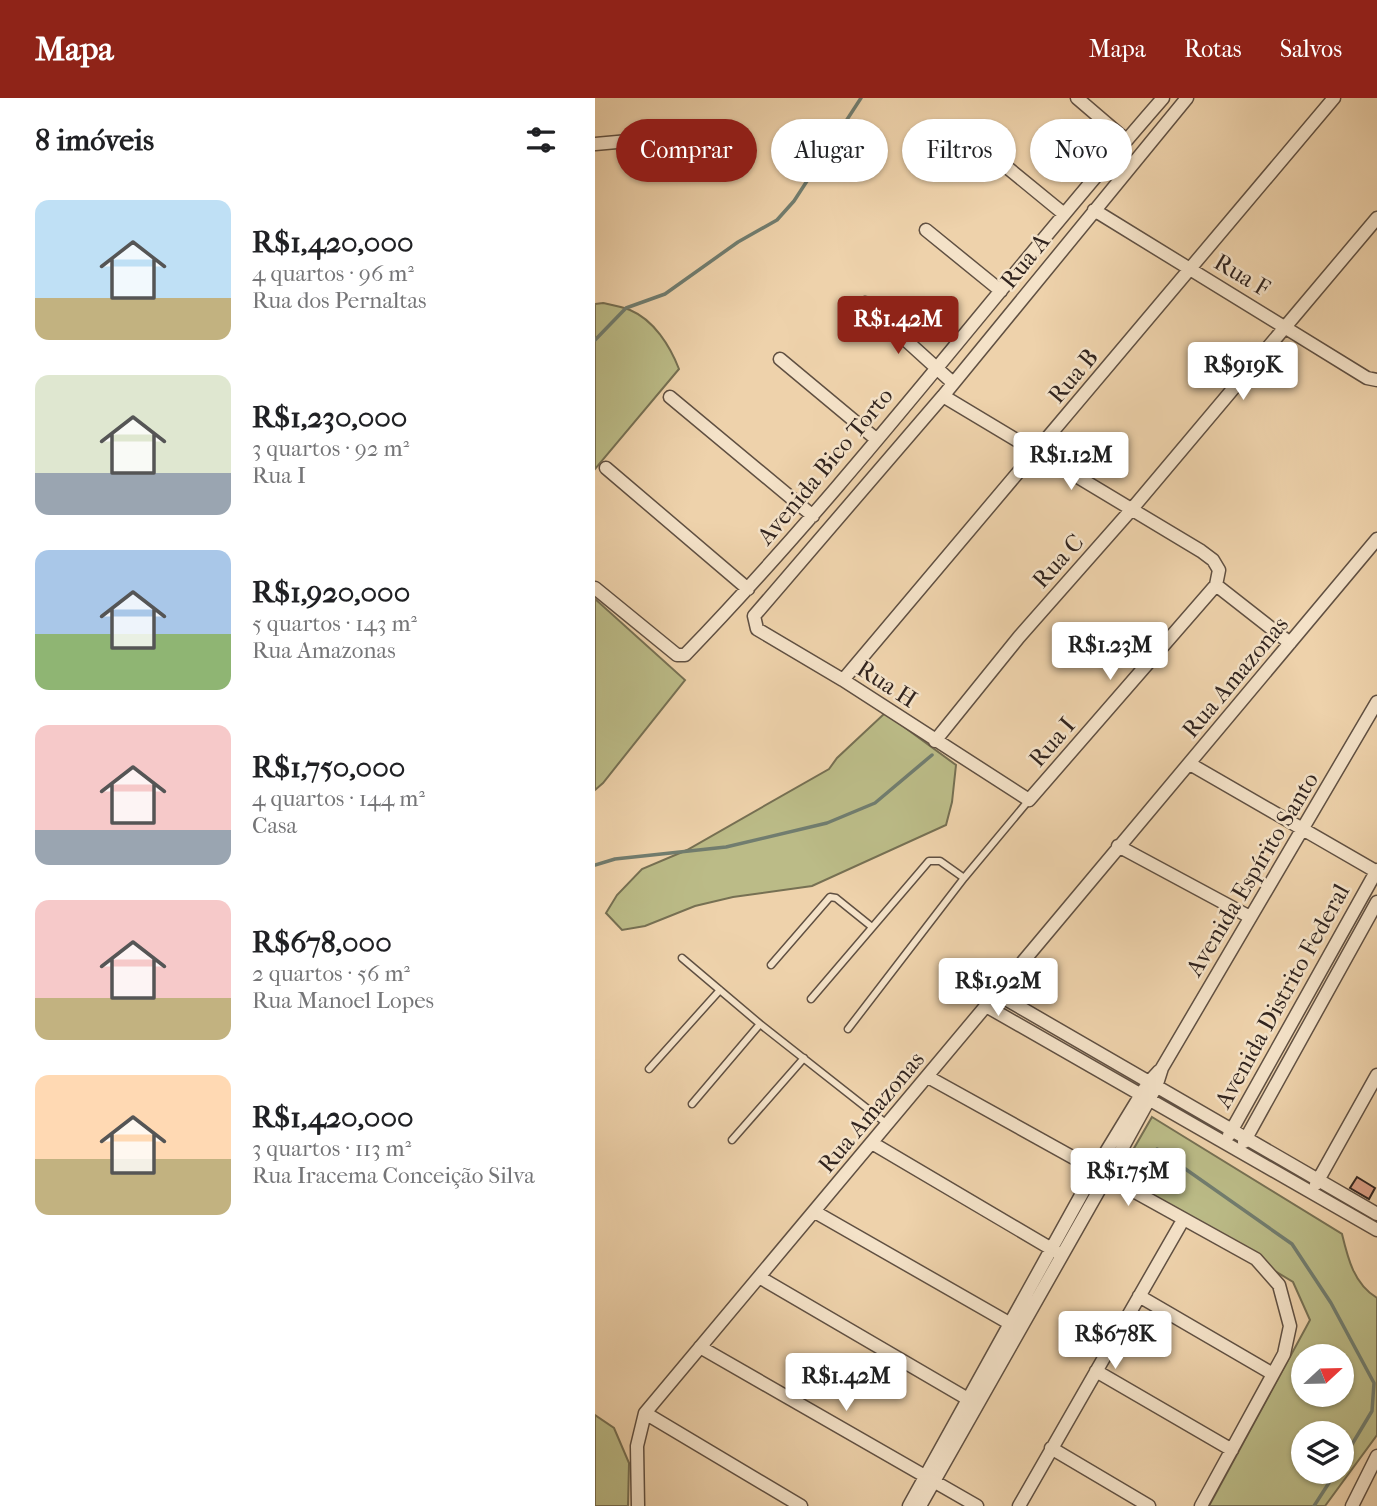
<!DOCTYPE html>
<html lang="pt">
<head>
<meta charset="utf-8">
<style>
  :root { --surface:#fff; --page:#f2f2f2; --text:#202124; --muted:#757577; --accent:#8f2418 }
  body { margin:0; font-family:"IM FELL French Canon",serif; background:var(--page); color:var(--text); height:100vh; display:flex; flex-direction:column; font-size:26px; white-space:nowrap }
  * { box-sizing:border-box; margin:0 }
  p { font-size:23px; color:var(--muted) }
  .icon { flex:none; width:38px; height:38px; fill:none; stroke:currentColor; stroke-width:2; stroke-linecap:round; stroke-linejoin:round }
  .map { position:relative; flex:1; overflow:hidden }
  .sheet { display:flex; flex-direction:column; background:var(--surface); width:595px }
  .sheet>* { flex:none }
  .banner { position:absolute; left:21px; top:21px; width:654px; height:63px; display:flex; gap:14px }
  .needle { width:46px; rotate:68deg }
  .buttons { position:absolute; left:696px; top:1246px; display:grid; gap:14px }
  .buttons a { display:grid; place-items:center; width:63px; height:63px; border-radius:50%; background:var(--surface); box-shadow:0 2px 5px #0004; font-size:35px }
  .price { position:absolute; translate:-50% -60px; padding:0 16px; border-radius:7px; background:#fff; color:#222; font-size:23px; line-height:46px; filter:drop-shadow(0 2px 4px #0008) }
  .price::after { content:''; position:absolute; left:50%; top:42px; width:21px; height:16px; margin-left:-10px; background:inherit; clip-path:polygon(0 0,100% 0,50% 100%) }
  .price.current { background:var(--accent); color:#fff }
  ul { padding:0; list-style:none }
  li { display:flex; align-items:center; gap:21px; height:175px; padding:0 35px }
  li span { display:grid; place-items:center; flex:none; width:196px; height:140px; border-radius:14px; color:#555 }
  li>.icon { margin-inline-start:auto }
  span .icon { width:84px; height:84px; fill:#fffc; stroke-width:1 }
  li b { font-size:30px }
  h2 { display:flex; justify-content:space-between; align-items:center; height:84px; padding:0 35px; font-size:30px }
  .pill { padding:0 24px; border-radius:32px; background:var(--surface); box-shadow:0 2px 5px #0004; font-size:24px; line-height:63px }
  .pill.current { background:var(--accent); color:#fff }
  header { display:flex; align-items:center; gap:42px; box-sizing:border-box; height:98px; padding:0 35px; background:var(--accent); color:#fff }
  header strong { font-size:33px }
  nav { display:flex; gap:38px; margin-inline-start:auto; font-size:24px }
  main { display:flex; flex:1; min-height:0 }
  .map>svg:first-child { display:block }
  .green { fill:#bbbb87; stroke:#767053; stroke-width:2; fill-rule:evenodd }
  .lines { fill:none; stroke-linecap:round; stroke-linejoin:round }
  .stream { stroke:#717d6f; stroke-width:3.5 }
  .building { fill:#dea188; stroke:#31241f; stroke-width:2 }
  .service-casing { stroke:#605042; stroke-width:9 }
  .minor-casing { stroke:#605042; stroke-width:15 }
  .service { stroke:#f4e2c8; stroke-width:6 }
  .minor { stroke:#f4e2c8; stroke-width:12 }
  .labels { text-anchor:middle; dominant-baseline:central; stroke-width:5; stroke-linejoin:round; paint-order:stroke }
  .street-label { font-size:24px; fill:#31241f; stroke:#f4e2c8 }
</style>
</head>
<body>
<header>
<strong>Mapa</strong>
<nav><a>Mapa</a><a>Rotas</a><a>Salvos</a></nav>
</header>
<main>
<section class="sheet">
<h2>8 imóveis<svg class="icon" aria-label="filters" viewBox="0 0 24 24"><path d="M4 7h16M4 17h16"/><circle cx="9" cy="7" r="2"/><circle cx="15" cy="17" r="2"/></svg></h2>
<ul>
<li><span style="background:linear-gradient(#bfe0f5 70%,#c2b280 0)"><svg class="icon" aria-label="home" viewBox="0 0 24 24"><path d="M3 11l9-7 9 7M6 9v11h12V9"/></svg></span><div><b>R$1,420,000</b><p>4 quartos · 96 m²</p><p>Rua dos Pernaltas</p></div></li>
<li><span style="background:linear-gradient(#dfe7d0 70%,#9aa5b1 0)"><svg class="icon" aria-label="home" viewBox="0 0 24 24"><path d="M3 11l9-7 9 7M6 9v11h12V9"/></svg></span><div><b>R$1,230,000</b><p>3 quartos · 92 m²</p><p>Rua I</p></div></li>
<li><span style="background:linear-gradient(#a9c7e8 60%,#8fb573 0)"><svg class="icon" aria-label="home" viewBox="0 0 24 24"><path d="M3 11l9-7 9 7M6 9v11h12V9"/></svg></span><div><b>R$1,920,000</b><p>5 quartos · 143 m²</p><p>Rua Amazonas</p></div></li>
<li><span style="background:linear-gradient(#f6c9c9 75%,#9aa5b1 0)"><svg class="icon" aria-label="home" viewBox="0 0 24 24"><path d="M3 11l9-7 9 7M6 9v11h12V9"/></svg></span><div><b>R$1,750,000</b><p>4 quartos · 144 m²</p><p>Casa</p></div></li>
<li><span style="background:linear-gradient(#f6c9c9 70%,#c2b280 0)"><svg class="icon" aria-label="home" viewBox="0 0 24 24"><path d="M3 11l9-7 9 7M6 9v11h12V9"/></svg></span><div><b>R$678,000</b><p>2 quartos · 56 m²</p><p>Rua Manoel Lopes</p></div></li>
<li><span style="background:linear-gradient(#ffd9b3 60%,#c2b280 0)"><svg class="icon" aria-label="home" viewBox="0 0 24 24"><path d="M3 11l9-7 9 7M6 9v11h12V9"/></svg></span><div><b>R$1,420,000</b><p>3 quartos · 113 m²</p><p>Rua Iracema Conceição Silva</p></div></li>
</ul>
</section>
<div class="map">
<svg width="782" height="1408" viewBox="0 0 782 1408">
  <rect width="100%" height="100%" fill="#eed2ab"/>
  <filter id="stains"><feTurbulence type="fractalNoise" baseFrequency=".00286" numOctaves="4"/><feColorMatrix values="0 0 0 0 .2 0 0 0 0 .09 0 0 0 0 .02 0 0 0 .5 -.17"/></filter>
  <radialGradient id="worn" r=".72"><stop offset=".6" stop-color="#630" stop-opacity="0"/><stop offset="1" stop-color="#630" stop-opacity=".3"/></radialGradient>
  <path class="green" d="M8 205C17 207 27 209 35 212 59 222 75 248 84 271L0 371V206Z
    M0 501 90 582 8 685 0 692Z
    M290 615 361 667 357 704 351 727 217 788 138 799 100 808 50 828 27 832 11 815 22 797 47 771 92 752 234 671 242 660Z
    M557 1019 747 1136C753 1161 759 1186 782 1200V1337L730 1408H614L715 1222 698 1184 523 1078ZM709 1258H747V1297H709ZM709 1335H747V1374H709Z
    M0 1317 19 1330 34 1365 33 1408H0Z"/>
  <g class="lines">
    <path class="stream" d="M0 242 31 210 70 196 143 144 182 122 199 103 266 0
      M0 767 20 761 131 749 232 725 280 705 337 657
      M562 1051 697 1146 736 1205 779 1285 777 1313 747 1363
      M719 1408 741 1374"/>
  </g>
  <path class="building" d="M762 1079 780 1090 774 1101 755 1090Z"/>
  <g class="lines">
    <g class="service-casing">
      <path id="service" d="M87 860 165 926 292 1026
        M176 867 235 799 241 800 277 829
        M216 901 334 763H345L369 780
        M253 931 369 780 434 702
        M54 971 125 892
        M97 1006 165 926
        M137 1042 209 960"/>
    </g>
    <g class="minor-casing">
      <path id="minor" d="M482 0 531 42
        M0 46 88 38
        M386 48 469 116
        M499 112 772 280 782 282
        M331 132 406 193
        M270 205 358 285
        M185 261 281 341
        M348 298 606 453 618 462 624 472 621 487 434 702 248 582 162 531 159 518 348 298 592 0
        M75 299 218 418
        M11 370 153 491
        M621 487 695 545
        M0 490 82 557H90C260 381 407 184 568 0
        M248 582 739 0
        M340 643 424 539 536 412 782 120
        M595 666 782 774
        M523 748 655 819
        M402 896 782 1116
        M391 908 782 1132
        M333 979 661 1161 684 1187 695 1228 689 1256 606 1408
        M634 1037 782 772
        M649 1044 782 804
        M277 1045 460 1153
        M721 1086 782 977
        M220 1114 414 1225
        M164 1179 378 1304
        M544 1198 678 1276
        M105 1249 382 1408
        M501 1273 637 1352
        M50 1315 206 1408
        M456 1350 554 1408
        M43 1408 42 1348 50 1315 782 441
        M314 1408 500 1072 553 985 564 973
        M325 1408 512 1078 561 989 567 970 782 604
        M424 1408 588 1122
        M757 1408 782 1358"/>
    </g>
    <use href="#service" class="service"/>
    <use href="#minor" class="minor"/>
  </g>
  <g class="labels">
    <g class="street-label">
      <text transform="translate(430 163) rotate(-51)">Rua A</text>
      <text transform="translate(647 177) rotate(31)">Rua F</text>
      <text transform="translate(478 278) rotate(-50)">Rua B</text>
      <text transform="translate(230 368) rotate(-50)">Avenida Bico Torto</text>
      <text transform="translate(463 463) rotate(-48)">Rua C</text>
      <text transform="translate(640 579) rotate(-50)">Rua Amazonas</text>
      <text transform="translate(292 586) rotate(33)">Rua H</text>
      <text transform="translate(457 644) rotate(-49)">Rua I</text>
      <text transform="translate(657 776) rotate(-59)">Avenida Espírito Santo</text>
      <text transform="translate(687 898) rotate(-61)">Avenida Distrito Federal</text>
      <text transform="translate(276 1014) rotate(-50)">Rua Amazonas</text>
    </g>
  </g>
  <rect width="100%" height="100%" filter="url(#stains)"/>
  <rect width="100%" height="100%" fill="url(#worn)"/>
</svg>
<div class="buttons">
<a><svg class="needle" viewBox="-14 -14 28 28"><path d="M0-13l5 13h-10z" fill="#e53935"/><path d="M0 13l5-13h-10z" fill="#757577"/></svg></a>
<a><svg class="icon" aria-label="layers" viewBox="0 0 24 24"><path d="M12 4l9 5-9 5-9-5zM3 14l9 5 9-5"/></svg></a>
</div>
<b class="price current" style="left:303px;top:258px">R$1.42M</b>
<b class="price" style="left:648px;top:304px">R$919K</b>
<b class="price" style="left:476px;top:394px">R$1.12M</b>
<b class="price" style="left:515px;top:584px">R$1.23M</b>
<b class="price" style="left:403px;top:920px">R$1.92M</b>
<b class="price" style="left:533px;top:1110px">R$1.75M</b>
<b class="price" style="left:520px;top:1273px">R$678K</b>
<b class="price" style="left:251px;top:1315px">R$1.42M</b>
<div class="banner">
<a class="pill current">Comprar</a>
<a class="pill">Alugar</a>
<a class="pill">Filtros</a>
<a class="pill">Novo</a>
</div>
</div>
</main>
</body>
</html>
